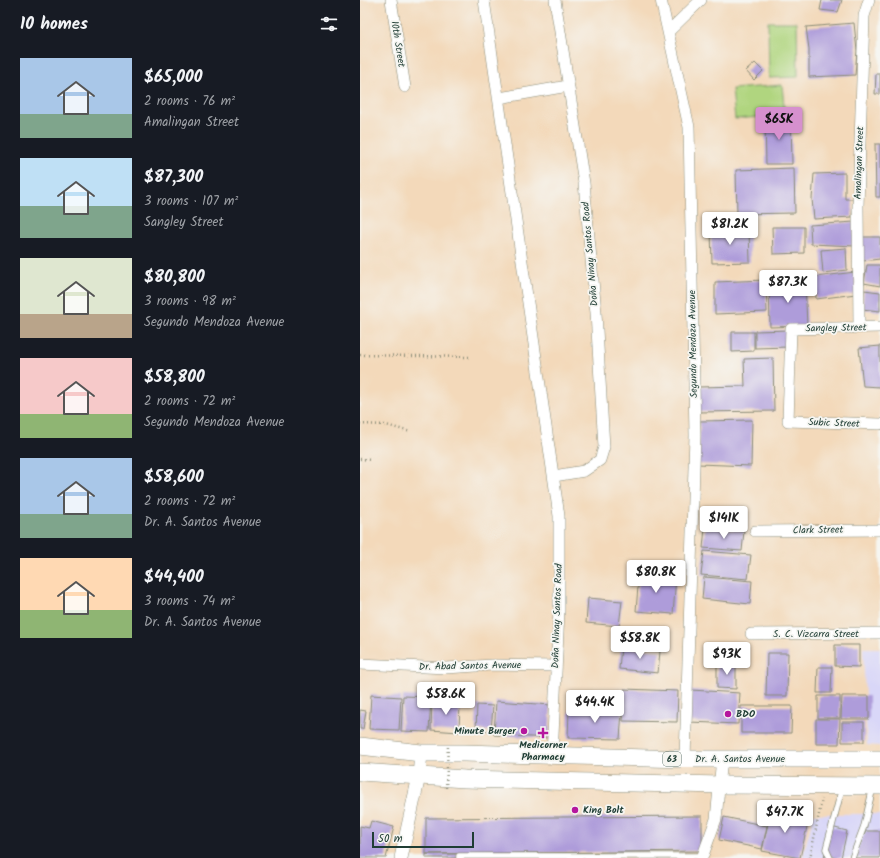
<!DOCTYPE html>
<html lang="en">
<head>
<meta charset="utf-8">
<style>
  :root { --surface:#171b24; --page:#20242c; --text:#f1f3f6; --muted:#9ea1a6; --accent:#d690ce }
  body { margin:0; font-family:Kalam,sans-serif; background:var(--page); color:var(--text); height:100vh; display:flex; flex-direction:column; font-size:15px; white-space:nowrap }
  * { box-sizing:border-box; margin:0 }
  p { font-size:13px; color:var(--muted) }
  .icon { flex:none; width:22px; height:22px; fill:none; stroke:currentColor; stroke-width:2; stroke-linecap:round; stroke-linejoin:round }
  .map { position:relative; flex:1; overflow:hidden }
  .details { display:flex; flex-direction:column; background:var(--surface); width:360px }
  .details>* { flex:none }
  .scale { position:absolute; left:12px; bottom:10px; width:102px; box-sizing:border-box; padding-left:4px; border:2px solid #1f3d34; border-top:0; font-size:11px; line-height:14px; white-space:nowrap; color:#1f3d34; -webkit-text-stroke:3px #f6f6f2; paint-order:stroke }
  .price { position:absolute; translate:-50% -34px; padding:0 9px; border-radius:4px; background:#fff; color:#222; font-size:13px; line-height:26px; filter:drop-shadow(0 1px 2px #0008) }
  .price::after { content:''; position:absolute; left:50%; top:24px; width:12px; height:9px; margin-left:-6px; background:inherit; clip-path:polygon(0 0,100% 0,50% 100%) }
  .price.selected { background:var(--accent); color:#111 }
  ul { padding:0; list-style:none }
  li { display:flex; align-items:center; gap:12px; height:100px; padding:0 20px }
  li span { display:grid; place-items:center; flex:none; width:112px; height:80px; border-radius:0px; color:#555 }
  li>.icon { margin-inline-start:auto }
  span .icon { width:48px; height:48px; fill:#fffc; stroke-width:1 }
  li b { font-size:17px }
  h2 { display:flex; justify-content:space-between; align-items:center; height:48px; padding:0 20px; font-size:17px }
  main { display:flex; flex:1; min-height:0 }
  .map>svg:first-child { display:block }
  .built { fill:#d9d7f8 }
  .green { fill:#b0d57f; stroke:#68895a }
  .building { fill:#ae9cda }
  .lines { fill:none; stroke-linecap:round; stroke-linejoin:round }
  .service-casing { stroke:#898b77; stroke-width:7 }
  .minor-casing { stroke:#898b77; stroke-width:12 }
  .tertiary-casing { stroke:#898b77; stroke-width:14 }
  .primary-casing { stroke:#898b77; stroke-width:18 }
  .path { stroke:#898b77; stroke-width:2.5; stroke-dasharray:1 3; stroke-linecap:butt }
  .service { stroke:#fff; stroke-width:5.5 }
  .minor { stroke:#fff; stroke-width:11 }
  .tertiary { stroke:#fff; stroke-width:13 }
  .primary { stroke:#fff; stroke-width:17 }
  .path-bridge { stroke:#898b77; stroke-width:2.5; stroke-dasharray:1 3; stroke-linecap:butt }
  .poi-dot { fill:#b5179e; stroke:#f6f6f2; stroke-width:1.5 }
  .labels { text-anchor:middle; dominant-baseline:central; stroke-width:3.5; stroke-linejoin:round; paint-order:stroke }
  .shield { fill:#f6f6f2; stroke:#60746d; stroke-width:1 }
  .shield-label { font-size:9px; font-weight:bold; fill:#1f3d34 }
  .street-label { font-size:10px; fill:#1f3d34; stroke:#f6f6f2 }
  .poi-label { font-size:10px; font-weight:bold; fill:#1f3d34; stroke:#f6f6f2; text-anchor:start }
</style>
</head>
<body>
<main>
<section class="details">
<h2>10 homes<svg class="icon" aria-label="filters" viewBox="0 0 24 24"><path d="M4 7h16M4 17h16"/><circle cx="9" cy="7" r="2"/><circle cx="15" cy="17" r="2"/></svg></h2>
<ul>
<li><span style="background:linear-gradient(#a9c7e8 70%,#7fa58c 0)"><svg class="icon" aria-label="home" viewBox="0 0 24 24"><path d="M3 11l9-7 9 7M6 9v11h12V9"/></svg></span><div><b>$65,000</b><p>2 rooms · 76 m²</p><p>Amalingan Street</p></div></li>
<li><span style="background:linear-gradient(#bfe0f5 60%,#7fa58c 0)"><svg class="icon" aria-label="home" viewBox="0 0 24 24"><path d="M3 11l9-7 9 7M6 9v11h12V9"/></svg></span><div><b>$87,300</b><p>3 rooms · 107 m²</p><p>Sangley Street</p></div></li>
<li><span style="background:linear-gradient(#dfe7d0 70%,#b9a48a 0)"><svg class="icon" aria-label="home" viewBox="0 0 24 24"><path d="M3 11l9-7 9 7M6 9v11h12V9"/></svg></span><div><b>$80,800</b><p>3 rooms · 98 m²</p><p>Segundo Mendoza Avenue</p></div></li>
<li><span style="background:linear-gradient(#f6c9c9 70%,#8fb573 0)"><svg class="icon" aria-label="home" viewBox="0 0 24 24"><path d="M3 11l9-7 9 7M6 9v11h12V9"/></svg></span><div><b>$58,800</b><p>2 rooms · 72 m²</p><p>Segundo Mendoza Avenue</p></div></li>
<li><span style="background:linear-gradient(#a9c7e8 70%,#7fa58c 0)"><svg class="icon" aria-label="home" viewBox="0 0 24 24"><path d="M3 11l9-7 9 7M6 9v11h12V9"/></svg></span><div><b>$58,600</b><p>2 rooms · 72 m²</p><p>Dr. A. Santos Avenue</p></div></li>
<li><span style="background:linear-gradient(#ffd9b3 65%,#8fb573 0)"><svg class="icon" aria-label="home" viewBox="0 0 24 24"><path d="M3 11l9-7 9 7M6 9v11h12V9"/></svg></span><div><b>$44,400</b><p>3 rooms · 74 m²</p><p>Dr. A. Santos Avenue</p></div></li>
</ul>
</section>
<div class="map">
<svg width="520" height="858" viewBox="0 0 520 858">
  <rect width="100%" height="100%" fill="#f6f6f2"/>
  <filter id="ink" filterUnits="userSpaceOnUse"><feTurbulence type="fractalNoise" baseFrequency=".025" numOctaves="2"/><feDisplacementMap in="SourceGraphic" scale="8" xChannelSelector="R" yChannelSelector="G"/><feConvolveMatrix kernelMatrix="1 2 1 2 8 2 1 2 1" color-interpolation-filters="sRGB"/></filter>
  <filter id="wash" filterUnits="userSpaceOnUse"><feTurbulence type="fractalNoise" baseFrequency=".012" numOctaves="4" result="noise"/><feDisplacementMap in="SourceGraphic" scale="16" xChannelSelector="R" yChannelSelector="G"/><feGaussianBlur stdDeviation="0.9" result="paint"/><feColorMatrix in="noise" values="0 0 0 0 0 0 0 0 0 0 0 0 0 0 0 0 0 1.4 0 .05"/><feComposite in="paint" operator="in"/></filter>
  <g filter="url(#wash)">
    <rect width="100%" height="100%" fill="#f3d9ba"/>
    <path class="built" d="M503 648H520V746L507 745Z
      M454 814H520V858H442Z"/>
    <path class="green" d="M408 22H437L438 77 409 78Z
      M422 85 425 115 375 119 372 89Z"/>
    <g id="blocks">
      <path class="building" d="M462 0H482L478 12 460 10Z
        M494 23 497 51 495 75 449 77V49L446 27Z
        M395 63 403 71 394 80 386 71Z
        M516 74H520V94H515Z
        M431 117 432 164H406L405 118Z
        M515 144H520V197H516Z
        M434 168 435 213 377 214 376 170Z
        M485 173V199H493L492 217 454 219 452 199 454 174Z
        M494 222 495 246 451 244 450 225Z
        M412 227H444V253L413 254Z
        M389 230 390 262 352 263 351 231Z
        M502 237H520V259L503 261Z
        M486 248 487 270 463 273 461 250Z
        M507 265H520V286L504 283Z
        M495 272 496 294 456 299 455 277Z
        M406 280 407 312 355 314V282Z
        M445 280 447 326 410 327 409 281Z
        M504 290 520 292V311L502 309Z
        M429 330V347L395 348V331Z
        M372 332H394V351L372 352Z
        M520 346V387L503 386 499 348Z
        M413 358 414 411 338 412V387L385 386 384 359Z
        M392 420 391 466 338 464 340 421Z
        M345 528 384 531 382 551 343 548Z
        M344 551 391 555 388 579 341 575Z
        M279 574 316 577 313 614 276 611Z
        M344 577 392 581 390 604 342 599Z
        M228 598 262 601 259 626 226 623Z
        M475 645H499V667L475 666Z
        M261 647 300 651 298 673 259 669Z
        M407 653H428L427 696H406Z
        M357 664H376V689L357 688Z
        M458 667H472L471 693H457Z
        M264 689 318 691 317 722 263 721Z
        M331 690 380 693 378 724 329 722Z
        M11 695 41 697 39 730 9 729Z
        M43 696 71 697 69 732 41 731Z
        M458 696H480V718H458Z
        M482 696H509V719H481Z
        M72 701 100 702 99 732 71 730Z
        M136 701 191 705 189 738 134 735Z
        M117 705 133 706 131 731 116 730Z
        M381 706H432L431 733H381Z
        M0 710 6 711 3 729H0Z
        M209 710 262 711 260 739 208 738Z
        M456 719H480L479 744H456Z
        M482 722H504V742H482Z
        M411 810 449 818 440 858 402 851Z
        M342 816V851L66 854V818Z
        M364 817 407 826 402 849 359 840Z
        M11 821 34 827 26 858H0V826L9 828Z
        M471 827 487 831 481 858H464Z
        M506 831H520V858H494Z
        M66 854H97V858H66Z"/>
    </g>
  </g>
  <g filter="url(#ink)">
    <use href="#blocks" fill-opacity="0" stroke="#898b77" stroke-width="1"/>
    <g class="lines">
      <g class="service-casing">
        <path id="service" d="M99 858V856H343
          M470 858 466 849 482 788
          M492 858 504 826 513 787"/>
      </g>
      <g class="minor-casing">
        <path id="minor" d="M31 0 45 87
          M124 0 199 516V611L192 756
          M301 0 329 127 335 435 325 759
          M309 31 341 0
          M139 98 208 86
          M499 327 498 206 504 16 509 0
          M520 327 431 329 428 421 520 424
          M194 476 224 471 240 460 244 447 236 313 224 183 195 0
          M395 531 520 530
          M391 634 520 633
          M0 664 86 668 132 665 196 666
          M342 858 356 819 362 758"/>
      </g>
      <g class="tertiary-casing">
        <path id="tertiary" d="M41 858 59 776 61 753"/>
      </g>
      <g class="primary-casing">
        <path id="primary" d="M0 746 61 753H104L325 759H520
          M0 772 105 779 361 785 520 786"/>
      </g>
      <path class="path" d="M0 355 109 357
        M0 424 26 425 51 432
        M0 459 11 460
        M450 858 462 799"/>
      <use href="#service" class="service"/>
      <use href="#minor" class="minor"/>
      <use href="#tertiary" class="tertiary"/>
      <use href="#primary" class="primary"/>
      <path class="path-bridge" d="M86 788 88 746"/>
    </g>
  </g>
  <g class="poi-dot">
    <circle cx="368" cy="714" r="4"/>
    <circle cx="164" cy="731" r="4"/>
    <path d="M181 727h4v4h4v4h-4v4h-4v-4h-4v-4h4z"/>
    <circle cx="215" cy="810" r="4"/>
  </g>
  <g class="labels">
    <rect class="shield" x="303" y="752" width="18" height="14" rx="3"/>
    <g class="shield-label">
      <text x="312" y="759">63</text>
    </g>
    <g class="street-label">
      <text transform="translate(38 44) rotate(81)">10th Street</text>
      <text transform="translate(499 163) rotate(-88)">Amalingan Street</text>
      <text transform="translate(230 254) rotate(-95)">Doña Ninay Santos Road</text>
      <text transform="translate(476 328) rotate(-1)">Sangley Street</text>
      <text transform="translate(333 344) rotate(-91)">Segundo Mendoza Avenue</text>
      <text transform="translate(474 423) rotate(2)">Subic Street</text>
      <text transform="translate(458 530) rotate(-1)">Clark Street</text>
      <text transform="translate(197 616) rotate(-88)">Doña Ninay Santos Road</text>
      <text x="456" y="634">S. C. Vizcarra Street</text>
      <text transform="translate(110 666) rotate(-1)">Dr. Abad Santos Avenue</text>
      <text x="380" y="759">Dr. A. Santos Avenue</text>
    </g>
    <g class="poi-label">
      <text x="376" y="714">BDO</text>
      <text x="156" y="731" text-anchor="end">Minute Burger</text>
      <text x="183" y="745" text-anchor="middle">Medicorner<tspan x="183" dy="12">Pharmacy</tspan></text>
      <text x="223" y="810">King Bolt</text>
    </g>
  </g>
</svg>
<div class="scale">50 m</div>
<b class="price selected" style="left:419px;top:141px">$65K</b>
<b class="price" style="left:370px;top:246px">$81.2K</b>
<b class="price" style="left:428px;top:304px">$87.3K</b>
<b class="price" style="left:364px;top:540px">$141K</b>
<b class="price" style="left:296px;top:594px">$80.8K</b>
<b class="price" style="left:280px;top:660px">$58.8K</b>
<b class="price" style="left:367px;top:676px">$93K</b>
<b class="price" style="left:86px;top:716px">$58.6K</b>
<b class="price" style="left:235px;top:724px">$44.4K</b>
<b class="price" style="left:425px;top:834px">$47.7K</b>
</div>
</main>
</body>
</html>
